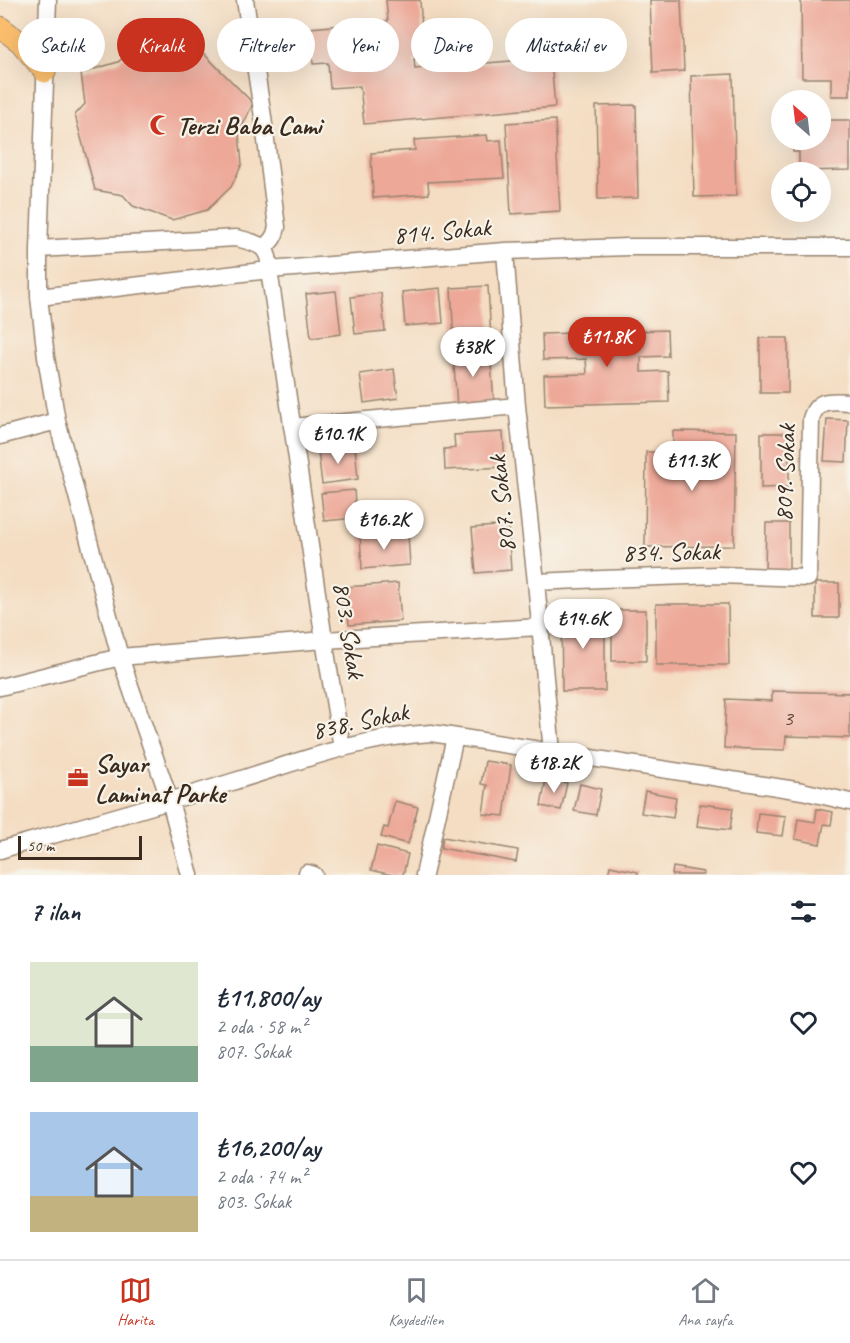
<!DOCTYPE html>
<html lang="tr">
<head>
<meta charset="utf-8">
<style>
  :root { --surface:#fff; --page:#f2f2f3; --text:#1f2937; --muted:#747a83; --line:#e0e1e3; --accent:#c8321e }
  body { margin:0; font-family:Caveat,sans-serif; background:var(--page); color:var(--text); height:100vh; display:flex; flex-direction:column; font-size:22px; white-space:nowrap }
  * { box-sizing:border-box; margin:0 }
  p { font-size:20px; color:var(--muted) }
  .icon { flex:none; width:33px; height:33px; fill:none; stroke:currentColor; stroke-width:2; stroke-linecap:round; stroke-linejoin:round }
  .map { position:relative; height:875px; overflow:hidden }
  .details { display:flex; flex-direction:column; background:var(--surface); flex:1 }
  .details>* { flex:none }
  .hud { position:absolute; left:18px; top:18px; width:814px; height:54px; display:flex; gap:12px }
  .needle { width:39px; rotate:332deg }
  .fabs { position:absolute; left:771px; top:90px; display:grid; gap:12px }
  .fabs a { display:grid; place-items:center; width:60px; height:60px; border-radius:50%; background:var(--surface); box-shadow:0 6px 24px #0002; font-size:30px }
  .scale { position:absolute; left:18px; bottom:15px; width:124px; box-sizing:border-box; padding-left:6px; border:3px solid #3b2a1e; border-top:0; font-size:16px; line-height:21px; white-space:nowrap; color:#3b2a1e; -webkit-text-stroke:4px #f7f3e8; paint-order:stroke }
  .price { position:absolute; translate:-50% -51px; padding:0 14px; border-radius:21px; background:#fff; color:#222; font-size:20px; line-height:39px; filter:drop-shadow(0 2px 3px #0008) }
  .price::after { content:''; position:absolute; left:50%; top:36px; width:18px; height:14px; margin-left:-9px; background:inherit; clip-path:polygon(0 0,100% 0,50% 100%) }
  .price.current { background:var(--accent); color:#fff }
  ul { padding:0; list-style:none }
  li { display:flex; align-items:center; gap:18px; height:150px; padding:0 30px }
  li span { display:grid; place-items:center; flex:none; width:168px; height:120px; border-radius:0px; color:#555 }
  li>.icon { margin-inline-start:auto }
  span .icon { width:72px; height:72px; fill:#fffc; stroke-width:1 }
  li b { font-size:26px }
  h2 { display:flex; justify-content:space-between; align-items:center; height:72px; padding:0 30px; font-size:26px }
  .tag { padding:0 21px; border-radius:27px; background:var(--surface); box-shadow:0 6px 24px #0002; font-size:21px; line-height:54px }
  .tag.current { background:var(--accent); color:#fff }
  .menu { display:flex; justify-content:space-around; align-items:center; height:84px; border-top:2px solid var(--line); background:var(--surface); font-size:16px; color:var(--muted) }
  .menu a { display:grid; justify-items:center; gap:3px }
  .menu .current { color:var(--accent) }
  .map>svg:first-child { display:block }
  .building { fill:#eda898 }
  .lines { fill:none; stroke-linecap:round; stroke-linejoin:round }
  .minor-casing { stroke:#988470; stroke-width:19 }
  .major-casing { stroke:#988470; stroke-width:23 }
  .minor { stroke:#fff; stroke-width:16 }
  .major { stroke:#fabe6d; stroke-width:21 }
  .labels { text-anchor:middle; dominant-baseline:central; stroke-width:4.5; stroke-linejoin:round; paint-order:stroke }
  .number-label { font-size:22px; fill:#684a3c }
  .poi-label { font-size:26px; font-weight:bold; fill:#3b2a1e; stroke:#f7f3e8; text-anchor:start }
  .street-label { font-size:26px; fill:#3b2a1e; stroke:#f7f3e8 }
</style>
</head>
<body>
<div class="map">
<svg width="850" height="875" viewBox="0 0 850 875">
  <rect width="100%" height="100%" fill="#f7f3e8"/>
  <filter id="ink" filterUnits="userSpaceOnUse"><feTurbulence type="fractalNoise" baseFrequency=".0167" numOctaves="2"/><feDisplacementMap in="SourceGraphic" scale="12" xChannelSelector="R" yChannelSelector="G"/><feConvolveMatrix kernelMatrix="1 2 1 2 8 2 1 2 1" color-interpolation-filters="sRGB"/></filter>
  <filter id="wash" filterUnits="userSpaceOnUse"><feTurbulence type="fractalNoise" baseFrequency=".008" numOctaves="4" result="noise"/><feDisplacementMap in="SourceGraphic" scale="24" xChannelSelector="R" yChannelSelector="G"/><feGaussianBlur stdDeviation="1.35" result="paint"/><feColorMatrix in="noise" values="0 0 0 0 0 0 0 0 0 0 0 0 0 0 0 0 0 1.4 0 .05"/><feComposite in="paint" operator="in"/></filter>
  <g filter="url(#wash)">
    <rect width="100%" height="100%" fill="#f4ddc2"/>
    <g id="blocks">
      <path class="building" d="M386 0H420L424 58 414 59 415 69 522 60 521 52 550 49 555 107 364 124 360 86 330 88 328 63 313 64 310 28 388 21Z
        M650 0H681L684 71 653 73Z
        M801 0H850V96H831V78H802Z
        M155 31 178 49 195 45 253 103 239 134 242 164 231 187 207 210 172 220 133 206 123 195 95 190 75 115 85 104 81 73 118 62Z
        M733 74 736 196 694 197 691 76Z
        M636 105 638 198 598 199 596 106Z
        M555 120 560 211 511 214 506 123Z
        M820 120H850V170L799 171V152H793V140H820Z
        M487 135 488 141 501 140 504 178 428 182 429 194 373 198 371 153 415 150 414 140Z
        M488 286 491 339 454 342 451 288Z
        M440 288 443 323 405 326 402 292Z
        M336 291 341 334 311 338 306 294Z
        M381 293 385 331 355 334 351 297Z
        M667 330 668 356 641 357V372L668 371 669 402 545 405 544 375 587 374 586 359 543 360 542 334Z
        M760 338H788V393H760Z
        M490 350 494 403 457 406 453 352Z
        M394 369 398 398 364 403 360 374Z
        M827 419 848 420 846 462 824 461Z
        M673 431 736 432 734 546 645 547 646 452H673Z
        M503 432 505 467 445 470 444 449 455 448 454 435Z
        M761 433H789V487L761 488Z
        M355 446 358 479 322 484 318 451Z
        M354 490 356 518 324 521 321 493Z
        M766 523H789V570L765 571Z
        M508 525 511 570 476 573 472 528Z
        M384 533 385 537 408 535 410 565 362 569 360 535Z
        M398 583 401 621 349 625 346 587Z
        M815 583H839V618H815Z
        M656 604H728L729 665H656Z
        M561 609H605V691H562Z
        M612 610H646V661H612Z
        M772 691 850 693V738L786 736 785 750 724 748 726 699 772 701Z
        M485 761 511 765 504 816 483 814 487 785 481 784Z
        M546 779 567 783 561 810 541 806Z
        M580 784 601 789 596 815 574 811Z
        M645 791 676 797 673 818 641 813Z
        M395 801 418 807 408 844 381 837 384 827 388 828Z
        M700 804 733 808 730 830 697 826Z
        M817 809 833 812 831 825 824 824 820 844 795 839 798 819 815 822Z
        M758 813 786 816 783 836 756 833Z
        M443 837 518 850 516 862 441 848Z
        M377 846 408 854 403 875H392L371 870Z
        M610 866 638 872V875H608Z
        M673 867 703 872V875H672Z"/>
    </g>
  </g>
  <g filter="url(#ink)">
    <use href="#blocks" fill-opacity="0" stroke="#988470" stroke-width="1.5"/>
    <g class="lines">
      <g class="minor-casing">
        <path id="minor" d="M48 0 39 249V297L46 357 57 421 120 657 170 801 190 875
          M245 0 263 117 277 227C275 237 271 242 263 248
          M39 249 236 238C256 243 271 245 269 270L324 640 342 748
          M505 251 517 406 536 582 552 752
          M39 297 269 270 505 251 629 247H850
          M292 427 517 406
          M0 436 57 421
          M536 582 602 579 718 575 808 578 811 419C817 398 831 401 850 402
          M0 687 120 657 324 640 540 627
          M0 850C77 828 155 806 232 782 297 762 362 737 431 733L802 791 850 802
          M307 873 314 875
          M424 875 455 737"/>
      </g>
      <g class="major-casing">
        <path id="major" d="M0 27 20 42 45 72"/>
      </g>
      <use href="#minor" class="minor"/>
      <use href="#major" class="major"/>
    </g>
  </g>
  <defs>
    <g id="mosque-bare" transform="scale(1.62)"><path d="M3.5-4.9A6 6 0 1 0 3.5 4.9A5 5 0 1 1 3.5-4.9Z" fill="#c8321e" stroke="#f7f3e8" stroke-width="2.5" paint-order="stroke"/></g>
    <g id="office-bare" transform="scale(1.62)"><path d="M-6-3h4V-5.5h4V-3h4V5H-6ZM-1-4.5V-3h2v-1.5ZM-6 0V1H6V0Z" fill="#c8321e" stroke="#f7f3e8" stroke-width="2.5" paint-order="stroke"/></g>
  </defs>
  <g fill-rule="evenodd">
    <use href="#mosque-bare" x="160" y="125"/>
    <use href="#office-bare" x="78" y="778"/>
  </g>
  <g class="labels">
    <g class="number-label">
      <text x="788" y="718">3</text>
    </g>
    <g class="poi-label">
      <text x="177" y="125">Terzi Baba Cami</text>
      <text x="95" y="763">Sayar<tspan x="95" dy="30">Laminat Parke</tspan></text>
    </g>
    <g class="street-label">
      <text transform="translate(442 231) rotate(-5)">814. Sokak</text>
      <text transform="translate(785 473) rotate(-88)">809. Sokak</text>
      <text transform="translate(502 504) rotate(-96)">807. Sokak</text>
      <text transform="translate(671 552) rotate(-1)">834. Sokak</text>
      <text transform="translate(349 630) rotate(81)">803. Sokak</text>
      <text transform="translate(360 721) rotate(-12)">838. Sokak</text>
    </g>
  </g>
</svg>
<div class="fabs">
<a><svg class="needle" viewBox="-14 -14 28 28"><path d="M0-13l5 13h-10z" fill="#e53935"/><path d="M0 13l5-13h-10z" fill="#747a83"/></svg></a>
<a><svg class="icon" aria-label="locate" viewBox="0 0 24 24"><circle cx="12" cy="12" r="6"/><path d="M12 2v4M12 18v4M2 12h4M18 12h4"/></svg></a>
</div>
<div class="scale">50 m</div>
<b class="price current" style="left:607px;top:368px">₺11.8K</b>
<b class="price" style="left:473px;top:378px">₺38K</b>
<b class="price" style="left:338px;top:465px">₺10.1K</b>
<b class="price" style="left:692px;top:492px">₺11.3K</b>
<b class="price" style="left:384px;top:551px">₺16.2K</b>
<b class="price" style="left:583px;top:650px">₺14.6K</b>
<b class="price" style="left:554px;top:794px">₺18.2K</b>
<div class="hud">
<a class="tag">Satılık</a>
<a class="tag current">Kiralık</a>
<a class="tag">Filtreler</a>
<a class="tag">Yeni</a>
<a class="tag">Daire</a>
<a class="tag">Müstakil ev</a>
</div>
</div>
<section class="details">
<h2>7 ilan<svg class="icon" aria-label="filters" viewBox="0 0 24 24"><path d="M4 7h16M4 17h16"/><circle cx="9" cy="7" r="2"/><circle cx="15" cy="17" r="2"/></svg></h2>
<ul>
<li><span style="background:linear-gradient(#dfe7d0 70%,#7fa58c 0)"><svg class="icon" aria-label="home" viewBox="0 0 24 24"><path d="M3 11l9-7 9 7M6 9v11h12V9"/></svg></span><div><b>₺11,800/ay</b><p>2 oda · 58 m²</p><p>807. Sokak</p></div><svg class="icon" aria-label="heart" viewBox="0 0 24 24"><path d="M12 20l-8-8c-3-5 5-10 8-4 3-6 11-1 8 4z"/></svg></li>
<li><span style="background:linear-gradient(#a9c7e8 70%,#c2b280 0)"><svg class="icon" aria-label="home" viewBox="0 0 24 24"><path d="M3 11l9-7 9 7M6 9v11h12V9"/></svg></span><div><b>₺16,200/ay</b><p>2 oda · 74 m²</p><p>803. Sokak</p></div><svg class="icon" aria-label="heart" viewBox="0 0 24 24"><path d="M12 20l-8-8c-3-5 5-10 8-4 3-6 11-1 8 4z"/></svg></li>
</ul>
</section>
<nav class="menu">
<a class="current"><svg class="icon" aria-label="map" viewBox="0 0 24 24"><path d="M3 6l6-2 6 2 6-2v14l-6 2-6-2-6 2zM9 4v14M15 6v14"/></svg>Harita</a>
<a><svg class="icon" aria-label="saved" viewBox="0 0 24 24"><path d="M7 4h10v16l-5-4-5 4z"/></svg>Kaydedilen</a>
<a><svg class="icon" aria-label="home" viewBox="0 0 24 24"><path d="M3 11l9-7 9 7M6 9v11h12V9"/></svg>Ana sayfa</a>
</nav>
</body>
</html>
